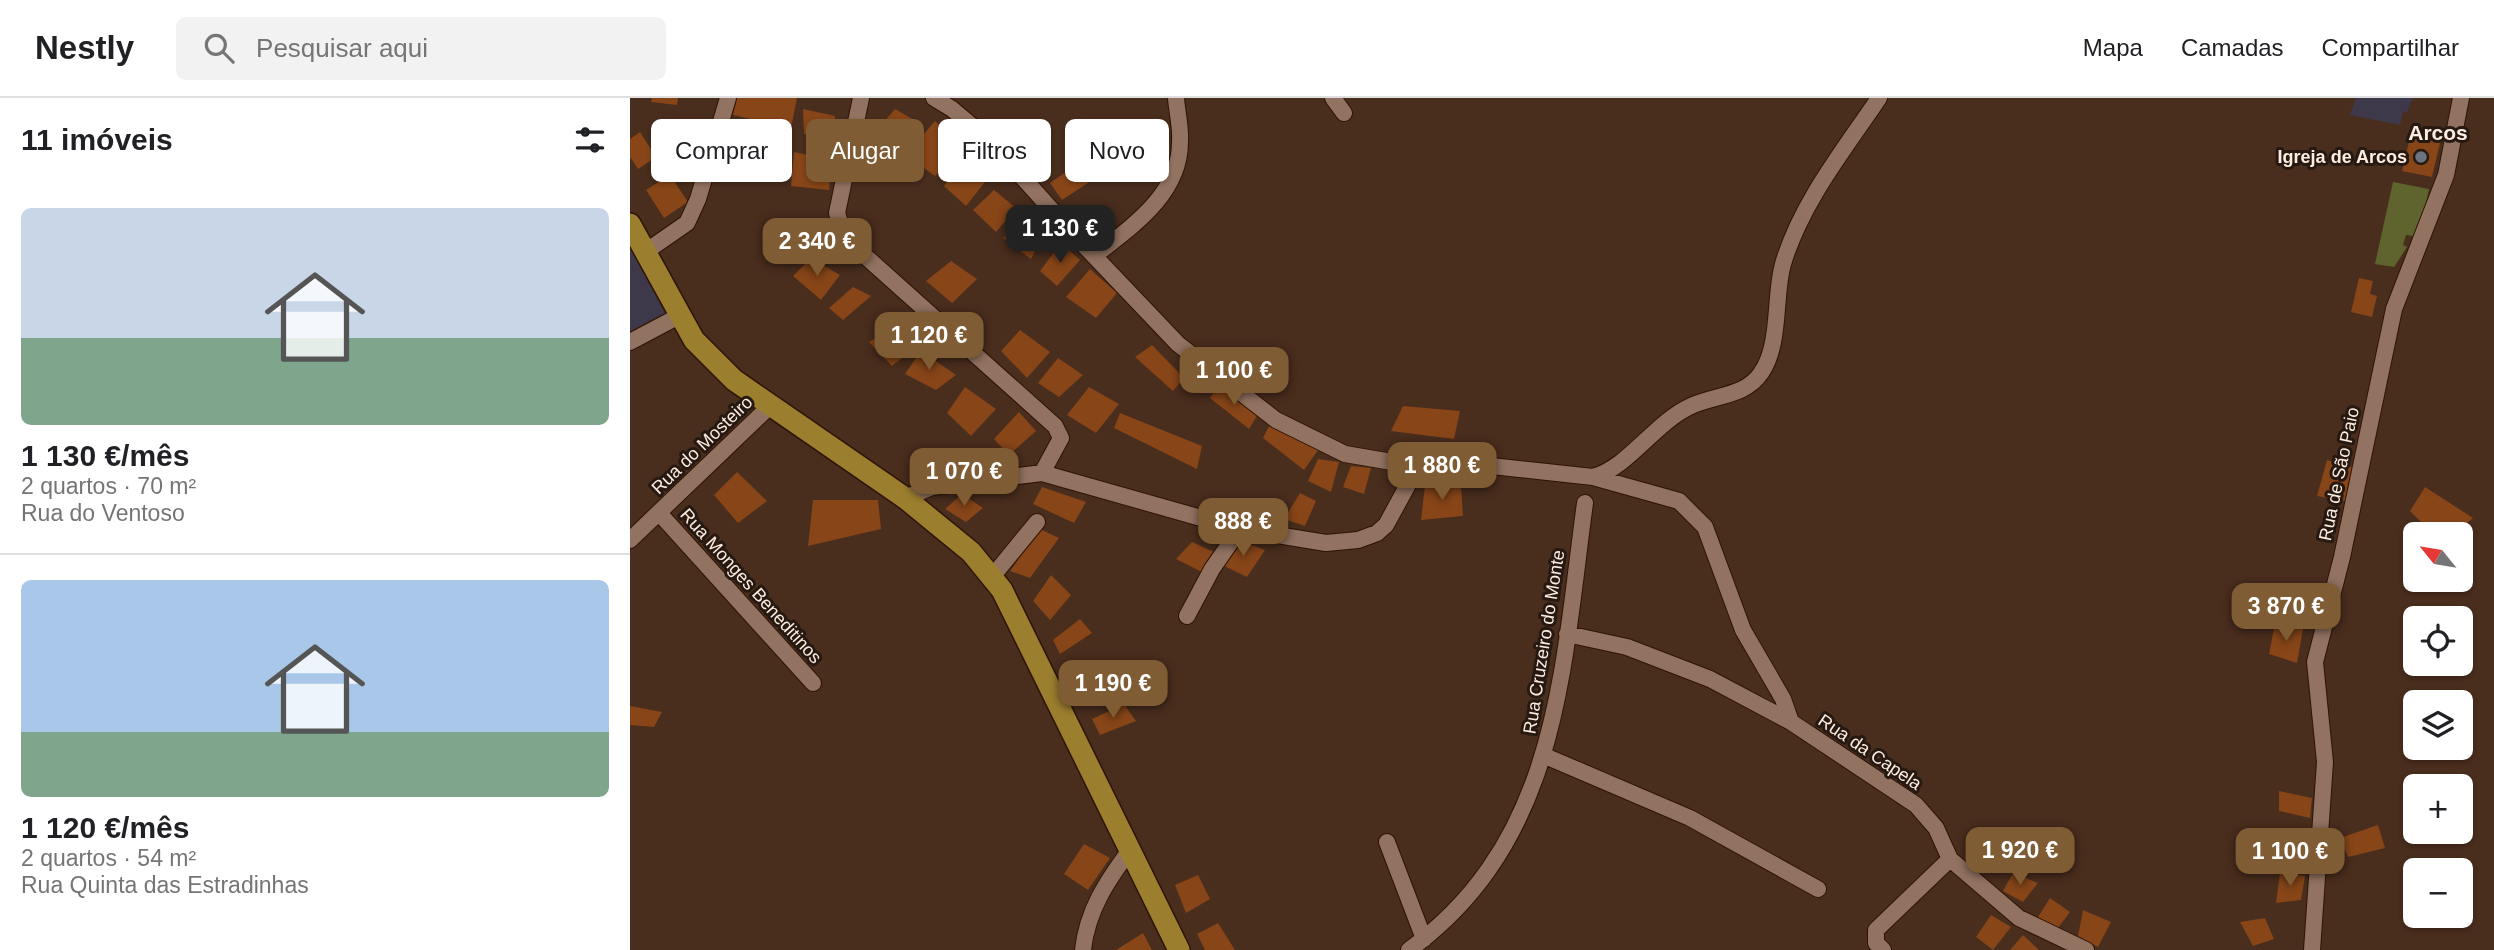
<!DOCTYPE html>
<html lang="pt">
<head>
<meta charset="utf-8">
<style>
  :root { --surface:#fff; --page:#f2f2f2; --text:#202124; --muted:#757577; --line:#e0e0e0; --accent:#7f5c33 }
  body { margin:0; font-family:Arial,sans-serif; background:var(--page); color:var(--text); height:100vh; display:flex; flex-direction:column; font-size:26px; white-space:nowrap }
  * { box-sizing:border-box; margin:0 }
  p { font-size:23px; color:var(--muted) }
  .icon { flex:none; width:38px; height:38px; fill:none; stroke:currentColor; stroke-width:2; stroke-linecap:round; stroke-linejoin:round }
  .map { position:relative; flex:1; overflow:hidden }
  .sheet { display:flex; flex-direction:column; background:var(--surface); width:630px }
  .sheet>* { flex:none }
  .top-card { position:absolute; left:21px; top:21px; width:665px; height:63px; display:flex; gap:14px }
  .needle { width:46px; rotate:300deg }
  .tools { position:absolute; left:1773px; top:424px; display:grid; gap:14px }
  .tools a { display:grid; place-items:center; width:70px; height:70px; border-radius:10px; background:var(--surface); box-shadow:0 2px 5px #0004; font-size:35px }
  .price { position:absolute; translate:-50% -60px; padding:0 16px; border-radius:14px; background:var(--accent); color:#fff; font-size:23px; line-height:46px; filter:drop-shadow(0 2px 4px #0008) }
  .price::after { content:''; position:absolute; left:50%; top:42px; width:21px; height:16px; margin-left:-10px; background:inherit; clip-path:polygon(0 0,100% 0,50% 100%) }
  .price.on { background:#222; color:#fff }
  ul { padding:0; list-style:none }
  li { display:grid; align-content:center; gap:14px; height:371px; padding:0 21px }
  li+li { border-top:2px solid var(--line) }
  li span { display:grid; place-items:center; height:217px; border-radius:10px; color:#555 }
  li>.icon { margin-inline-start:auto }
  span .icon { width:126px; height:126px; fill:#fffc; stroke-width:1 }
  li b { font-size:30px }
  h2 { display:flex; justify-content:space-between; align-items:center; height:84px; padding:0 21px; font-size:30px }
  .pill { padding:0 24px; border-radius:10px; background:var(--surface); box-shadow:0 2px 5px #0004; font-size:24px; line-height:63px }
  .pill.on { background:var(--accent); color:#fff }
  header { display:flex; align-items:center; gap:42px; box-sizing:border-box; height:98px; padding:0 35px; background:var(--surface); border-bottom:2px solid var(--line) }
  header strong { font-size:33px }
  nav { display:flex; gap:38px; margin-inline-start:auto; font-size:24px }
  .search { width:490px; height:63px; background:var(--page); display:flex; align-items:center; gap:18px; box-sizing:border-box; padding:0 24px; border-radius:10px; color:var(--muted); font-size:26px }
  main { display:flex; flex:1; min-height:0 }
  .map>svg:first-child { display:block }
  .education { fill:#3e394a }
  .green { fill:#5f642e }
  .building { fill:#874518 }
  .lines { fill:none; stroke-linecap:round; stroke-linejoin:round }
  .minor-casing { stroke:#2e1405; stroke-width:18 }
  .major-casing { stroke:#2e1405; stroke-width:24 }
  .minor { stroke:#927260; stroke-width:16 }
  .major { stroke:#9c7e2f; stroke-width:21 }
  .worship-dot { fill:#6b7280; stroke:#261912; stroke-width:2.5 }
  .labels { text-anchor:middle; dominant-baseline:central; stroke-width:6; stroke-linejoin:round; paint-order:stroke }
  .poi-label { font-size:18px; font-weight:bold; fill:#feece1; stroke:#261912; text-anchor:end }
  .street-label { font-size:18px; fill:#feece1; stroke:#261912 }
  .quarter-label { font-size:21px; font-weight:bold; fill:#feece1; stroke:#261912 }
</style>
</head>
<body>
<header>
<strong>Nestly</strong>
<div class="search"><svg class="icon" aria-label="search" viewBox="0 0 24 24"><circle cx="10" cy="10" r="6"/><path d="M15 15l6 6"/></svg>Pesquisar aqui</div>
<nav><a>Mapa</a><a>Camadas</a><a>Compartilhar</a></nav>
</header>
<main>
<section class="sheet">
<h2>11 imóveis<svg class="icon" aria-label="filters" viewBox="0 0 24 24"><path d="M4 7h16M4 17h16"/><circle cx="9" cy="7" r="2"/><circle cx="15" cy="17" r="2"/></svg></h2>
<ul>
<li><span style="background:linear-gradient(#c9d6e8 60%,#7fa58c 0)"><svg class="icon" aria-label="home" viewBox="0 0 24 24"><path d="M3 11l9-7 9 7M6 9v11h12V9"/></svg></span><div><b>1 130 €/mês</b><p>2 quartos · 70 m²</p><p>Rua do Ventoso</p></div></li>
<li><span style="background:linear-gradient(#a9c7e8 70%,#7fa58c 0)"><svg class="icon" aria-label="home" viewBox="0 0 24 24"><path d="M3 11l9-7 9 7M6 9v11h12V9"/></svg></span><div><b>1 120 €/mês</b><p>2 quartos · 54 m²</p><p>Rua Quinta das Estradinhas</p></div></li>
</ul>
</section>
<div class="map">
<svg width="1864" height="852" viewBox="0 0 1864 852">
  <rect width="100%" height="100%" fill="#492d1d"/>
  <path class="education" d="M1726 0H1783L1777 14H1773L1770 27 1720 17Z
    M0 149 35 215 0 233Z"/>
  <path class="green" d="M1763 84 1799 91 1791 126 1785 138 1776 137 1773 147 1777 149 1764 169 1745 166Z"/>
  <path class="building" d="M22 0H48L47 7 21 4Z
    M107 0H167L161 30 103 17Z
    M173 11 205 18 204 43 174 36Z
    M265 11 286 23 263 53 245 34Z
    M305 23 331 49 305 78 276 57Z
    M10 34 26 59 8 71 0 59V41Z
    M1790 36 1802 38V43L1810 45 1802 79 1772 73 1780 39 1789 41Z
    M164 54 202 62 199 92 161 88Z
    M332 67 355 84 336 108 314 88Z
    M446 67 458 85 432 102 420 85Z
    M40 77 58 104 34 120 16 92Z
    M364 92 386 110 366 134 343 112Z
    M391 121 413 137 401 161 373 140Z
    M431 145 450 162 427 188 410 173Z
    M181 160 210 177 191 202 163 178Z
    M321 163 347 181 322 205 296 183Z
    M460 171 487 195 466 220 436 199Z
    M1729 180 1743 183 1740 196 1747 198 1742 219 1721 214Z
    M223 189 241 198 213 222 199 210Z
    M264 229 291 245 262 268 239 244Z
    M390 232 420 254 397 280 371 253Z
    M522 247 554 280 543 293 505 259Z
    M291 253 326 277 306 292 275 276Z
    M428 260 453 277 429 299 408 285Z
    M589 288 627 318 619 331 580 300Z
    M335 289 366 311 341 338 317 315Z
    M459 289 489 306 466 335 437 317Z
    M773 308 830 313 824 341 761 333Z
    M389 314 406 333 379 357 364 341Z
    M490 315 572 348 567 371 484 330Z
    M640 326 688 352 674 372 633 340Z
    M688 361 709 364 701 394 678 383Z
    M1697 362 1722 369 1715 403 1687 398Z
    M721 368 741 370 734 396 713 389Z
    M107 374 137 403 108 425 84 397Z
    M795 387 831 388 833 418 791 422Z
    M412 389 456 404 444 425 403 406Z
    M1795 389 1843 420 1824 436H1803L1780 413Z
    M670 395 686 403 675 428 654 421Z
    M332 396 353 410 336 424 315 411Z
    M183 402H248L251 431 178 448Z
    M410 431 429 440 400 480 380 473Z
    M608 442 635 452 617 479 590 466Z
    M562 444 586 455 572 474 546 461Z
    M421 477 441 497 420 522 403 503Z
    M450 521 462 535 430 556 423 542Z
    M1645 526 1673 531 1667 565 1639 556Z
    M466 566 477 579 457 592 445 578Z
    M494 606 506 623 470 637 462 621Z
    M0 608 32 614 24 629 0 627Z
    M1649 693 1682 700 1680 720 1649 713Z
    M1748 727 1755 750 1718 759 1710 740Z
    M454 746 480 760 458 792 434 776Z
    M1383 775 1408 785 1393 804 1373 793Z
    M1650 775 1675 778 1671 802 1646 805Z
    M568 777 580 801 556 815 545 787Z
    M1420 800 1440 814 1428 830 1408 819Z
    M1453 812 1481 824 1468 849 1448 838Z
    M1361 817 1381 829 1363 852 1346 839Z
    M1635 820 1644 841 1623 848 1610 824Z
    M588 825 605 852H575L567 836Z
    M513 835 522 852H486Z
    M1393 837 1409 852H1380Z"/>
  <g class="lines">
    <g class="minor-casing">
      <path id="minor" d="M231 0 207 115 215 140 425 328 431 340 412 375
        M304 0 322 11 360 43 447 140 548 246 646 322 715 356 762 364 806 362 963 379 1049 403 1075 429 1113 532 1153 601 1161 624 1286 707 1306 730 1320 761 1389 820 1456 852
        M703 0 714 15
        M15 154 57 125 68 101 98 0
        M464 158C501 129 550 97 550 44 551 29 547 14 546 0
        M0 244 49 218
        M963 379C999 369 1024 325 1061 308 1085 297 1116 298 1131 275 1151 247 1144 197 1153 166 1171 105 1214 52 1249 0
        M275 400 302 389 412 375 610 431 696 445 728 442 747 435 756 427 792 361
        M30 416 183 585
        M0 442 140 308
        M362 479 407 424
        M557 518 582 471 610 431
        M937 536 997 549 1080 581 1161 624
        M915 658 1060 720 1188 791
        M757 744 794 841
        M453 852C457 813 477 783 500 752
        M779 852C929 743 932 572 955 405
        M1253 852 1246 845V832L1320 761
        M1682 852 1695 664 1685 564 1712 459 1764 211 1816 77 1831 0"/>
    </g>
    <g class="major-casing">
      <path id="major" d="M0 126 64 242 104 282 275 400 341 454 372 492 549 852"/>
    </g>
    <use href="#minor" class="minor"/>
    <use href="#major" class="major"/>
  </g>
  <circle class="worship-dot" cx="1791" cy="59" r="7"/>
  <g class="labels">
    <g class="poi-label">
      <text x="1777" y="59">Igreja de Arcos</text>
    </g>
    <g class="street-label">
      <text transform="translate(72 347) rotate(-44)">Rua do Mosteiro</text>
      <text transform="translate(1709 376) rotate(-78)">Rua de São Paio</text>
      <text transform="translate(121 488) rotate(48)">Rua Monges Beneditinos</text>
      <text transform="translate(914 544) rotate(-81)">Rua Cruzeiro do Monte</text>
      <text transform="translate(1240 654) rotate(34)">Rua da Capela</text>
    </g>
    <g class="quarter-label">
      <text x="1808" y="34">Arcos</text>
    </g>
  </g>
</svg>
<div class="tools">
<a><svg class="needle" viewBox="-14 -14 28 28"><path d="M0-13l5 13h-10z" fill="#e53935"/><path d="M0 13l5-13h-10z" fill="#757577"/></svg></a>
<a><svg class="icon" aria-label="locate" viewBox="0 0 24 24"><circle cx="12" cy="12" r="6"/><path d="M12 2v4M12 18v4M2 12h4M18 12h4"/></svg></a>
<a><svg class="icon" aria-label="layers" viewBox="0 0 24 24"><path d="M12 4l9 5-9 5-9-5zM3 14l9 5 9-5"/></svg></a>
<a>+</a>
<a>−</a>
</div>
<b class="price on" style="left:430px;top:167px">1 130 €</b>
<b class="price" style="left:187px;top:180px">2 340 €</b>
<b class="price" style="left:299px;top:274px">1 120 €</b>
<b class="price" style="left:604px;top:309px">1 100 €</b>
<b class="price" style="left:812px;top:404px">1 880 €</b>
<b class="price" style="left:334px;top:410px">1 070 €</b>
<b class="price" style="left:613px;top:460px">888 €</b>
<b class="price" style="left:1656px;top:545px">3 870 €</b>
<b class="price" style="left:483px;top:622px">1 190 €</b>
<b class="price" style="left:1390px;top:789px">1 920 €</b>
<b class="price" style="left:1660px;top:790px">1 100 €</b>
<div class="top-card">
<a class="pill">Comprar</a>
<a class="pill on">Alugar</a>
<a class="pill">Filtros</a>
<a class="pill">Novo</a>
</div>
</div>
</main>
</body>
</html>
